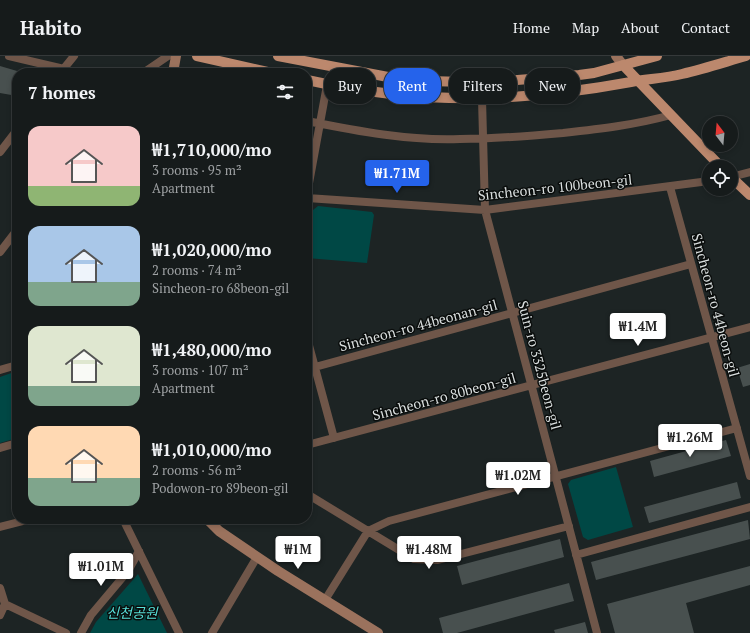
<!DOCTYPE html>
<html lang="en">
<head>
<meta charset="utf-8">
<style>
  :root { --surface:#161b1b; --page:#232828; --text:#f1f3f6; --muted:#9ea1a3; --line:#35393a; --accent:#2563eb }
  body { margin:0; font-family:"PT Serif","Noto Sans KR",serif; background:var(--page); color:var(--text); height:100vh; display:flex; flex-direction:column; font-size:15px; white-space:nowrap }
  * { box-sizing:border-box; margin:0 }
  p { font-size:13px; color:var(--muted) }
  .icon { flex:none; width:22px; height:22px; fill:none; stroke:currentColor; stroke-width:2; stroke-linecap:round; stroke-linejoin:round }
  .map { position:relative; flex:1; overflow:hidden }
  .panel { position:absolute; left:12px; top:12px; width:300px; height:456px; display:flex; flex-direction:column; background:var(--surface); border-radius:16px; box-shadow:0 2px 6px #0003,0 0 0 1px var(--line) }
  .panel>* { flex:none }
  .hud { position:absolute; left:324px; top:12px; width:366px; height:36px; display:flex; gap:8px }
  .needle { width:26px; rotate:344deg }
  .controls { position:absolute; left:702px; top:60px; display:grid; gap:8px }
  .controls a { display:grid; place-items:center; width:36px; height:36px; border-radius:50%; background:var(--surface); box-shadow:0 2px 6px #0003,0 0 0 1px var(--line); font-size:20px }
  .price { position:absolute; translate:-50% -34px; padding:0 9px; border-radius:4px; background:#fff; color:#222; font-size:13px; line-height:26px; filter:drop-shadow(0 1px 2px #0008) }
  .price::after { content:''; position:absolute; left:50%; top:24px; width:12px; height:9px; margin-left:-6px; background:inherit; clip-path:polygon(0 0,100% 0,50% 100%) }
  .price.current { background:var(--accent); color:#fff }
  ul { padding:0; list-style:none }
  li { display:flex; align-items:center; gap:12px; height:100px; padding:0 16px }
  li span { display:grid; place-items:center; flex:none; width:112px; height:80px; border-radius:12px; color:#555 }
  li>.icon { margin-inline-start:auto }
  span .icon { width:48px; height:48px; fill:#fffc; stroke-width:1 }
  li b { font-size:17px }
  h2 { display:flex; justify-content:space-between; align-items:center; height:48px; padding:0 16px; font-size:17px }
  .pill { padding:0 14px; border-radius:16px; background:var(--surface); box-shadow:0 2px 6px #0003,0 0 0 1px var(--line); font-size:14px; line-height:36px }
  .pill.current { background:var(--accent); color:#fff }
  header { display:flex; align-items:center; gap:24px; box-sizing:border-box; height:56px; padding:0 20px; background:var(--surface); border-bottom:1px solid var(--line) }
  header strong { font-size:19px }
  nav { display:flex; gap:22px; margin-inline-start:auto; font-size:14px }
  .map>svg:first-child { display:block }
  .green { fill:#004845 }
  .building { fill:#48504f }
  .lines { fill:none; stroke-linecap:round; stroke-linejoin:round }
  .path { stroke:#5a6060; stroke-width:2; stroke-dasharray:2 2; stroke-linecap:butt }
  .street { stroke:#6f5649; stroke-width:8 }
  .secondary { stroke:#9b725d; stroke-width:10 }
  .primary { stroke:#bc886d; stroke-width:10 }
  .labels { text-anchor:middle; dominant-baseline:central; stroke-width:3; stroke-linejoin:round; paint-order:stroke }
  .street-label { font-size:14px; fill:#dadfdf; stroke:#0a0d0c }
  .park-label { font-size:14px; font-style:italic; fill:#56dfd8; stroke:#0a0d0c }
</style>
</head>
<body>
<header>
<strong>Habito</strong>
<nav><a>Home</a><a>Map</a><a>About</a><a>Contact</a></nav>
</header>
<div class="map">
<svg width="750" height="577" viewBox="0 0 750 577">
  <rect width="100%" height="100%" fill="#1d2424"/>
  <path class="green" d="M318 150 372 156 374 159 367 207 307 202V188L313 154Z
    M17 315V382L0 387V321Z
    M616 411 633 471 588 484 583 481 568 428 571 424Z
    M138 518 167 577H90L96 566Z"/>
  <path class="building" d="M0 10 17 15V40L0 37Z
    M750 308V329L743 331 737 312Z
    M726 384 731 400 654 421 650 405Z
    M737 426 741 442 649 467 644 451Z
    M748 464 750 483 596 524 591 506Z
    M560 483 564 501 462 529 457 510Z
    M750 510V529L686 547 694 577H615L607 548Z
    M569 527 574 545 457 577H443L439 562Z
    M585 566 588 577H555L554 574Z"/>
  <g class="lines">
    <path class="path" d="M197 15V17"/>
    <path class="street" d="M9 0 64 13
      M61 16 74 0
      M143 17 168 0
      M482 43 485 154 597 577
      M307 65C357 75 409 85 460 83 495 83 529 80 563 77 599 73 635 69 671 59
      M0 96 17 74
      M731 121 750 116
      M670 131 750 420
      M307 138 327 29
      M307 142 485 154 709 125
      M0 196 17 174
      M307 282 334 382
      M315 311 691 208
      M0 314 17 309
      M307 389 750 271
      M0 392 17 387
      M307 438 414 503 438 504 569 470
      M123 463 179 577
      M0 471 31 463
      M576 499 750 451
      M0 532 5 548 66 577
      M325 544 368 475 389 465 737 372
      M0 559 5 548
      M81 577 91 559 128 515 139 495
      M212 577 257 501"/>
    <path class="secondary" d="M616 0 623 9
      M173 17 176 0
      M207 463 219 475 278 515 378 577"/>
    <path class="primary" d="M197 0 272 17
      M278 0 388 21 428 25 466 26 504 25 579 19 594 17 657 0
      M623 9 721 111
      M307 24C421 49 517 47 631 26 648 23 666 22 682 18 704 13 725 6 746 0
      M731 121 750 139"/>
  </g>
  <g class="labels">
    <g class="street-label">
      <text transform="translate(555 131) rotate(-6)">Sincheon-ro 100beon-gil</text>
      <text transform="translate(716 249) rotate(75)">Sincheon-ro 44beon-gil</text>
      <text transform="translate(418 269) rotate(-15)">Sincheon-ro 44beonan-gil</text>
      <text transform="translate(540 309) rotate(75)">Suin-ro 3325beon-gil</text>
      <text transform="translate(444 340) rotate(-15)">Sincheon-ro 80beon-gil</text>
    </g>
    <g class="park-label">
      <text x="132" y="556">신천공원</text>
    </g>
  </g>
</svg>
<div class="controls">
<a><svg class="needle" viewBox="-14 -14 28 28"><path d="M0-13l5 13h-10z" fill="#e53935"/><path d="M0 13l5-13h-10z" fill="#9ea1a3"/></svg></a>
<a><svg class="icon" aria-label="locate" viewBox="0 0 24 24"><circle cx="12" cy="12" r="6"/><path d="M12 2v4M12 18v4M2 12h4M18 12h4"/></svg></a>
</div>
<b class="price current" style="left:397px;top:138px">₩1.71M</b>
<b class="price" style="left:638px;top:291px">₩1.4M</b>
<b class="price" style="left:690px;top:402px">₩1.26M</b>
<b class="price" style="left:518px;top:440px">₩1.02M</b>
<b class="price" style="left:298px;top:514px">₩1M</b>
<b class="price" style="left:429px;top:514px">₩1.48M</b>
<b class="price" style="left:101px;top:531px">₩1.01M</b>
<div class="hud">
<a class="pill">Buy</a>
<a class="pill current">Rent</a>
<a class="pill">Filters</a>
<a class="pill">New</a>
</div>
<section class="panel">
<h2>7 homes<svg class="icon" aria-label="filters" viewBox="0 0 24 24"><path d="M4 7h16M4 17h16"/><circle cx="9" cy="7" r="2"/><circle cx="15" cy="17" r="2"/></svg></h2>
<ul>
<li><span style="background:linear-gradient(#f6c9c9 75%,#8fb573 0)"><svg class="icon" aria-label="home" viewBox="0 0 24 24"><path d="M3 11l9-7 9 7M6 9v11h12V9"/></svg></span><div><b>₩1,710,000/mo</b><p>3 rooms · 95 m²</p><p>Apartment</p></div></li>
<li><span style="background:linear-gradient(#a9c7e8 70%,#7fa58c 0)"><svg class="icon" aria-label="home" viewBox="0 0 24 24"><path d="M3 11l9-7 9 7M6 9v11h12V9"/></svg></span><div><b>₩1,020,000/mo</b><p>2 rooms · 74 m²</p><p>Sincheon-ro 68beon-gil</p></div></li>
<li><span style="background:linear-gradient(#dfe7d0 75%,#7fa58c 0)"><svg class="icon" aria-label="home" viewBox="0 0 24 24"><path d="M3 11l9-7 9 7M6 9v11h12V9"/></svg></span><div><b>₩1,480,000/mo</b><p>3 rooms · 107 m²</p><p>Apartment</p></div></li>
<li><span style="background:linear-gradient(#ffd9b3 65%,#7fa58c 0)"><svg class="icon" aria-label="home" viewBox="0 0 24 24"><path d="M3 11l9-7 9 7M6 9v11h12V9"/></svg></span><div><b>₩1,010,000/mo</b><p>2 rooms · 56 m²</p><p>Podowon-ro 89beon-gil</p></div></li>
</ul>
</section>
</div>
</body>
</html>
